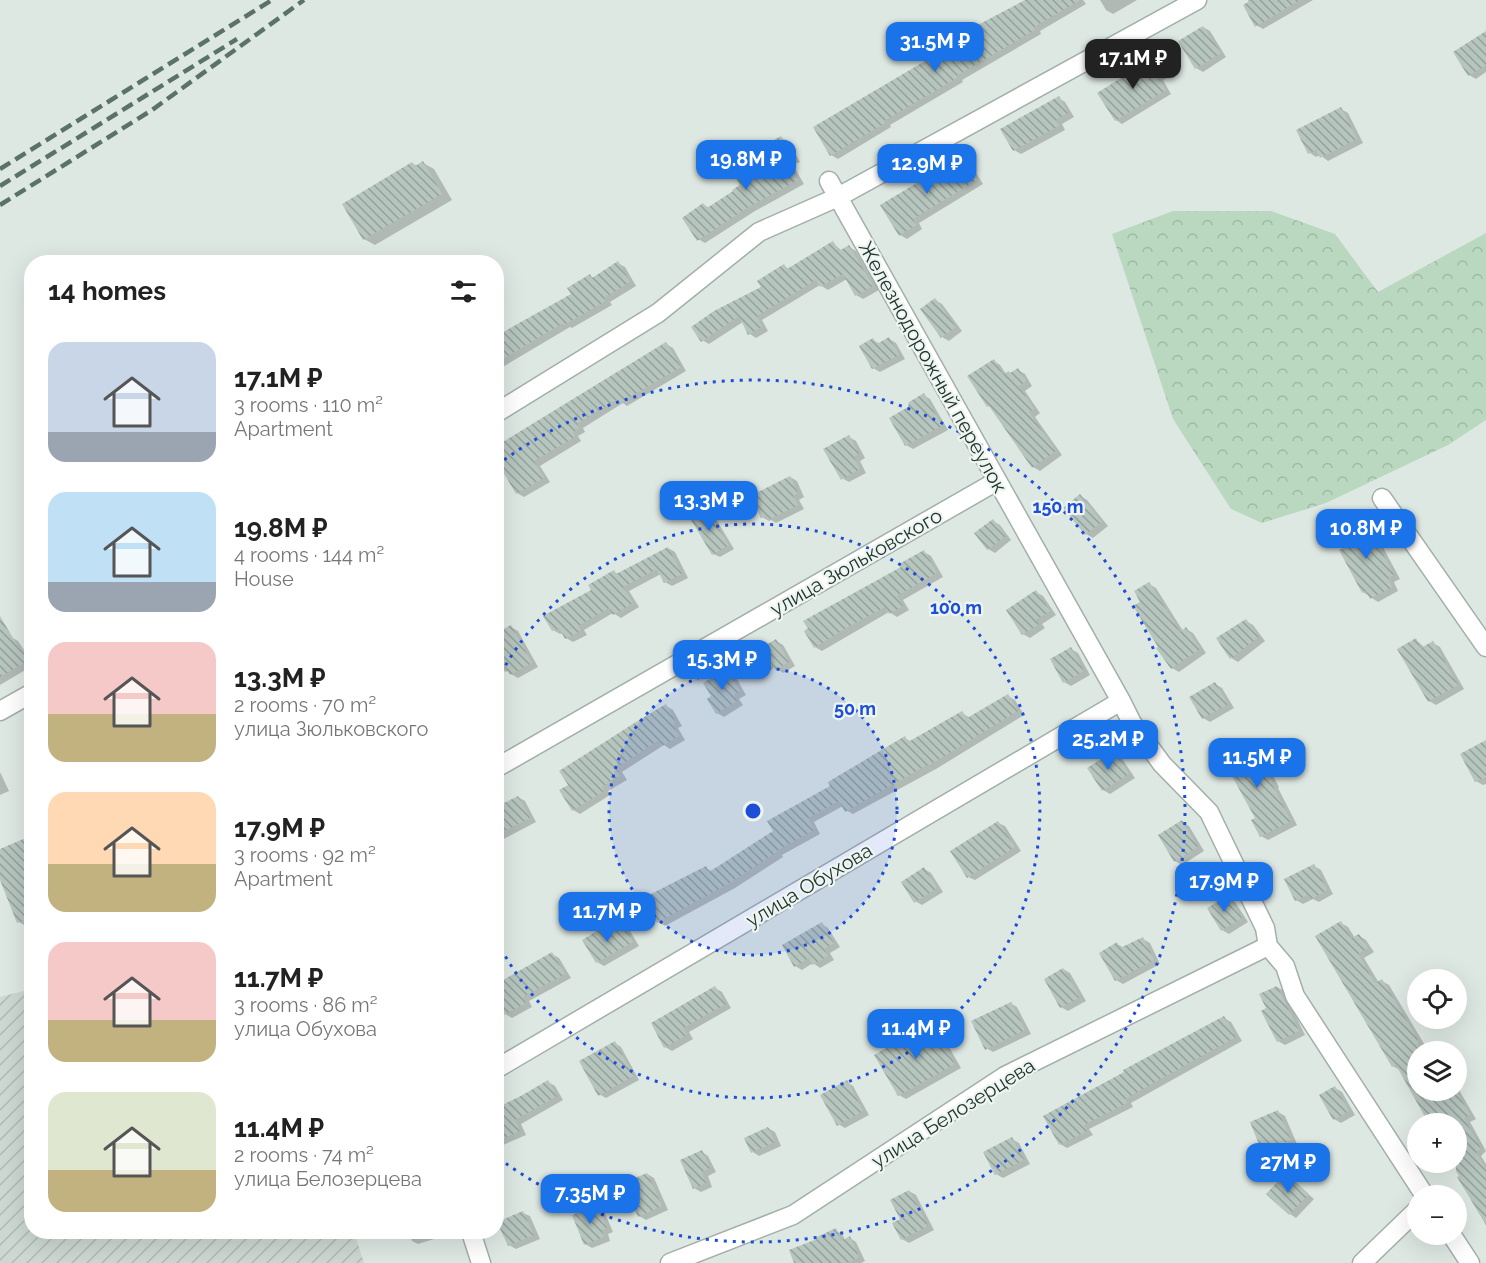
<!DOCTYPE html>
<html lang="en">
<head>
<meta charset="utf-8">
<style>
  :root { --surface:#fff; --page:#f2f2f2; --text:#222; --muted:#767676; --accent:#1a73e8 }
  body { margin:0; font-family:Raleway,sans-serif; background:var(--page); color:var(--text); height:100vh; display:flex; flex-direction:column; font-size:22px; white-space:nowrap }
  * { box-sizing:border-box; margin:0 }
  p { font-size:20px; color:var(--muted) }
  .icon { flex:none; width:33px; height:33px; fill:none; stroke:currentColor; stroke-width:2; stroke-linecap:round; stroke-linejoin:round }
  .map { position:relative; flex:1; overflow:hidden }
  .drawer { position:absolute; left:24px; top:255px; width:480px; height:984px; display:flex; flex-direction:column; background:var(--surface); border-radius:24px; box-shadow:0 6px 24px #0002 }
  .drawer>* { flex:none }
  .fabs { position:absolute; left:1407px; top:969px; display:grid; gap:12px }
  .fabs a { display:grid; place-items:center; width:60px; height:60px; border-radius:50%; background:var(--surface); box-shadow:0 6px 24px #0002; font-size:30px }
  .price { position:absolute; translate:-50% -51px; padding:0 14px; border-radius:12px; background:var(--accent); color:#fff; font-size:20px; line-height:39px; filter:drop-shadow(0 2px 3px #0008) }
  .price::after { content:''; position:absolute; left:50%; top:36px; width:18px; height:14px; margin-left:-9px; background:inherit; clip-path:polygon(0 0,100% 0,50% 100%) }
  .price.active { background:#222; color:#fff }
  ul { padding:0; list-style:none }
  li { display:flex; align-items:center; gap:18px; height:150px; padding:0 24px }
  li span { display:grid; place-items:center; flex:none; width:168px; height:120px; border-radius:18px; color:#555 }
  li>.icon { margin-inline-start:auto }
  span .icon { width:72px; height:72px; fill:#fffc; stroke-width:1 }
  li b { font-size:26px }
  h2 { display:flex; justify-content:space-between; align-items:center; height:72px; padding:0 24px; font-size:26px }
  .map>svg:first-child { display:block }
  .industrial { fill:url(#industrial-furrows) }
  .forest { fill:url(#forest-crowns) }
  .shadow { fill:#0003 }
  .building { fill:url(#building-back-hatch) }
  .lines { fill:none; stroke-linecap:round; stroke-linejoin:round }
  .minor-casing { stroke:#a2afa9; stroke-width:21 }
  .minor { stroke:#fff; stroke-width:18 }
  .rail { stroke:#5b726a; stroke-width:4.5; stroke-dasharray:12 6; stroke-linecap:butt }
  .ring { fill:none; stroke:#1d4ed8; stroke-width:3; stroke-dasharray:3 6 }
  .labels { text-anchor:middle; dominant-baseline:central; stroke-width:4.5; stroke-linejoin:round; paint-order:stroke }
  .street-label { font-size:20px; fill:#21362f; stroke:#eef5f1 }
  .centre { fill:#1d4ed8; stroke:#eef5f1; stroke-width:3 }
  .ring-label { font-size:18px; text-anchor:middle; font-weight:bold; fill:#1d4ed8; stroke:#eef5f1; stroke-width:4.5; stroke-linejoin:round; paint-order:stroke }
</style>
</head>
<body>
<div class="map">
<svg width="1486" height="1263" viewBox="0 0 1486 1263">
  <defs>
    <pattern id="industrial-furrows" width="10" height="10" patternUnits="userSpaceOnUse" patternTransform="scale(1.5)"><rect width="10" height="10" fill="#cdd8d2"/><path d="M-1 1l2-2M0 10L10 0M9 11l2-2" fill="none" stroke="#b0bab5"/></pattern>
    <pattern id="forest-crowns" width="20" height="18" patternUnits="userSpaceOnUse" patternTransform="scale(1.5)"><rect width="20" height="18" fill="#b9d8bf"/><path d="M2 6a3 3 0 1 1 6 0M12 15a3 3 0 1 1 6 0" fill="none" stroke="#9fbaa4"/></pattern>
    <pattern id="building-back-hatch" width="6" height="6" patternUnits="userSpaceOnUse" patternTransform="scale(1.5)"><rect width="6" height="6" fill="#b7c5bf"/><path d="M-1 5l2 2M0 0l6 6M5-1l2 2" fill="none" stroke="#94a19c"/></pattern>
  </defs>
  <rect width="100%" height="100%" fill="#dee8e3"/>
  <path class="industrial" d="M31 989 32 1232H354L364 1263H0V997Z"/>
  <path class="forest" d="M1173 211H1271L1335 234 1378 292 1486 233V420L1448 445 1326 503 1262 523 1231 509 1173 419 1112 234Z"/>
  <path class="shadow" d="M1028 0H1083L1086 4 1040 31 1041 34 962 80 963 82 890 125 891 127 838 159 831 155Z
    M1100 0H1137L1113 14 1106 10Z
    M1248 0H1313L1263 29 1256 25Z
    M1203 27 1210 31 1226 57 1203 72 1196 68Z
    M1486 44V72L1476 79 1469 75Z
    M1153 60 1160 64 1169 77 1163 80 1171 94 1122 124 1116 120Z
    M1059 98 1065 102 1074 117 1062 124 1065 130 1021 154 1014 150 1002 130Z
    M1341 109 1348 113 1363 143 1328 161 1320 155 1316 157 1310 153Z
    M781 138 788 141 800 162 793 165 804 184 755 211 705 243 698 239 704 205 709 208 735 192 773 155Z
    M962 157 969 161 983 184 919 223 922 229 907 239 900 235Z
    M412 163 417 166 423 163 434 169 452 200 375 245 364 239Z
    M833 243 842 251 849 247 856 251 879 290 863 299 856 295 847 279 828 290 820 285 762 320 768 331 756 338 750 334 743 322 709 344 702 340 784 266 789 269Z
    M618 263 625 267 636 286 610 302 612 305 572 328 570 327 496 371V338L573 294 590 276 594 278Z
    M935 300 942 304 962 331 949 341 942 337Z
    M889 339 896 343 905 359 880 372 873 368V340L880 344Z
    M666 344 673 348 686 371 627 406 623 403 583 428 585 432 578 436 581 441 540 466 550 482 524 497 517 493 496 457Z
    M994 361 1000 365 1006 374H1011L1018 370 1025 374 1032 386 1025 391 1040 413 1035 417 1062 455 1040 471 1033 467 992 408 988 406Z
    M924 395 930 399 948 430 913 449 906 445 909 408Z
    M849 437 856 441 865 458 860 461 866 473 849 482 842 478Z
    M790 477 797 481 804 497 799 500 804 509 776 523 771 520 769 521 762 517Z
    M1080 496 1087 500 1108 526 1093 538 1086 534 1065 508Z
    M706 510 713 514 734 549 720 557 713 554Z
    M993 521 1000 525 1011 540 995 553 988 549Z
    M1365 521 1371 525 1400 579 1394 582 1398 591 1378 602 1363 592 1350 546Z
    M668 548 675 552 688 578 672 586 665 582 661 574 629 591 639 607 621 618 613 613 584 630 587 635 573 642 566 638 563 633 560 634 553 630 614 572 618 574Z
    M924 552 931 556 943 577 903 600 909 610 897 617 889 612 822 651 815 647 810 629Z
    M1149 584 1156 588 1183 631 1186 629 1193 633 1206 653 1179 672 1172 668 1160 647 1142 602Z
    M1036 592 1043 596 1056 615 1042 624 1045 628 1030 638 1023 634Z
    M1246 621 1253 625 1265 641 1238 662 1231 658Z
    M511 627 518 631 538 667 518 678 511 674 509 670 506 672 499 668Z
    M11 637 18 641 24 650 32 654V666L0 685V644Z
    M1416 640 1424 647 1433 643 1440 647 1464 689 1436 705 1429 701Z
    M776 641 783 645 795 666 783 673 775 667 769 671 762 667Z
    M1071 649 1078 653 1090 675 1071 686 1064 682Z
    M727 670 734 674 746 695 739 699 743 705 724 717 717 713 713 697Z
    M1215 684 1222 688 1234 708 1210 722 1203 718Z
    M1008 696 1015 700 1024 715 936 769 853 814 846 810 843 806 814 822 820 834 782 855 783 857 735 888 665 926 658 922 706 868 713 872 775 832 832 786 905 738 911 742 962 713 970 718Z
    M666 706 673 710 682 726 678 728 685 740 670 749 664 745 622 772 627 780 608 791 610 795 580 814 573 810Z
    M1486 742V784L1483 785 1476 781Z
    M1251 744 1258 748 1279 787 1278 788 1297 825 1268 840 1261 836 1257 819Z
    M1114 753 1121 757 1135 778 1110 794 1103 790Z
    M0 772 9 791 0 795Z
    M518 797 525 801 536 822 496 843V809Z
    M1182 822 1189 826 1204 851 1182 865 1175 861Z
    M998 823 1005 826 1021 851 975 880 968 877Z
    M28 839 32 841V927L29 928 19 922 0 876V850Z
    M1314 866 1321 870 1333 894 1319 902 1313 899 1303 904 1296 900Z
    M924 869 931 873 943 892 922 905 915 901Z
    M1228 898 1235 902 1248 922 1229 934 1222 930Z
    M1341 923 1348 927 1355 938 1359 936 1366 940 1374 952 1364 958 1379 983 1382 981 1389 985 1429 1052H1418V1090H1456V1088L1459 1090 1476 1119 1470 1122 1486 1151 1481 1156 1486 1164V1225L1459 1178 1461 1176 1453 1162H1456V1124H1431L1401 1071 1393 1066 1317 937Z
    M822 924 828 928 840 947 830 953 834 960 820 968 813 963 802 970 795 966Z
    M624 927 630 931 639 946 604 966 597 962 600 931 607 935Z
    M1143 939 1150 943 1160 964 1123 984 1116 980 1117 944 1124 948Z
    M552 954 559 958 571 978 529 1001 532 1007 512 1018 505 1014Z
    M1063 969 1070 973 1086 1001 1068 1011 1061 1007 1046 979Z
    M1277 987 1284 991 1305 1035 1285 1045 1278 1041 1268 1009Z
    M715 988 722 992 731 1008 689 1032 693 1039 672 1051 665 1047Z
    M1010 1003 1017 1007 1031 1034 993 1052 986 1048Z
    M1224 1018 1231 1022 1242 1041 1131 1103 1133 1107 1089 1129 1093 1135 1067 1148 1060 1144 1045 1117Z
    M944 1025 950 1029 957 1042 949 1047 961 1068 906 1099 899 1095 895 1045 902 1049Z
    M615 1043 621 1047 639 1080 606 1098 599 1094Z
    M548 1082 555 1086 563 1100 521 1124 526 1135 496 1148V1109Z
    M846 1082 853 1086 869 1115 845 1128 838 1124Z
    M1335 1088 1342 1092 1355 1115 1341 1123 1334 1119Z
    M1278 1112 1285 1116 1297 1144 1270 1155 1264 1151Z
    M768 1128 775 1132 781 1146 759 1156 753 1152Z
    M1012 1139 1019 1143 1030 1164 1003 1178 996 1174Z
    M702 1152 708 1156 716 1172 708 1176 712 1187 701 1192 694 1188Z
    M647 1174 654 1178 668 1210 646 1220 639 1216Z
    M1286 1175 1314 1199 1296 1218 1290 1214Z
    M909 1191 916 1195 934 1230 909 1243 902 1239V1219Z
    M598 1207 604 1211 613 1232 608 1234 610 1241 592 1248 585 1244Z
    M523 1213 530 1216 540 1239 516 1249 509 1245Z
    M835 1230 842 1234 845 1240 850 1238 856 1242 865 1261 861 1263H796L819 1240Z
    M409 1232H445L447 1235 418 1244 412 1241Z"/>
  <path class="building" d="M1025 0H1080L1034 27 1035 30 956 76 957 78 884 121 885 123 830 156 813 127 976 31 974 27Z
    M1251 0H1300L1255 27 1243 5Z
    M1203 26 1221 53 1195 69 1178 41Z
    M1486 31V65L1468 76 1453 52Z
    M1153 58 1163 73 1157 76 1166 90 1115 121 1097 93Z
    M1059 96 1068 113 1056 120 1059 126 1013 151 1000 129Z
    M1341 107 1357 139 1320 158 1316 150 1308 154 1296 130Z
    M781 136 794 158 787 161 798 180 747 208 697 241 682 218 703 203 707 208 733 191 732 190 740 185 735 176 771 155 765 145Z
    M962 156 977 180 913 219 916 225 899 236 880 205Z
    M423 161 442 194 363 240 342 204 412 162 415 166Z
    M833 241 839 251 849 245 873 286 855 296 843 274 820 287 816 280 757 316 762 327 748 335 739 316 701 342 691 327 714 311 761 287 757 281 784 264 787 269Z
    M618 261 630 282 604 298 606 301 564 325 563 323 496 363V336L571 294 567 288 590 274 592 278Z
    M935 298 956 327 941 338 920 309Z
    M889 337 899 355 872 369 859 346 873 338 877 344Z
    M666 342 681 367 620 403 617 399 577 424 579 428 573 432 575 437 534 461 544 478 516 494 496 460V446Z
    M994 359 1003 374 1009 371 1010 373 1018 368 1026 381 1019 386 1034 409 1029 412 1056 451 1032 468 989 406 987 407 967 376Z
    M924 393 942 426 905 446 889 418 908 407 909 402Z
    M849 435 859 454 854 457 860 469 841 480 823 449Z
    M790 476 798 493 793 496 798 505 768 520 766 516 761 518 750 496Z
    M1080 494 1102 522 1085 535 1063 508Z
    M706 508 729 545 712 555 690 518Z
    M993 519 1006 536 987 550 974 533Z
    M1365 519 1394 575 1388 578 1392 587 1370 599 1366 591 1362 593 1339 550 1348 546 1341 532Z
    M668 547 682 574 664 583 657 569 623 587 633 603 613 615 609 608 578 626 581 631 565 639 559 628 552 631 543 616 591 590 588 585 614 570 616 574Z
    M924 550 937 573 897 596 903 606 889 614 885 607 846 628 814 648 804 631 808 628 803 621 901 567 899 564Z
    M1149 582 1180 632 1186 627 1200 649 1171 669 1156 648 1158 647 1133 606 1140 602 1134 591Z
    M1036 590 1050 611 1036 620 1039 624 1022 635 1006 610Z
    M0 616 19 648 26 649 32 658 0 677Z
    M1246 619 1259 637 1230 659 1216 638Z
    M511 625 532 663 510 675 504 665 496 670V633Z
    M1416 638 1421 648 1433 641 1458 685 1428 702 1397 649Z
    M776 639 789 662 775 670 771 662 761 668 752 653Z
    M1071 647 1084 671 1063 683 1050 659Z
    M727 669 740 691 734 695 737 701 716 714 707 699 711 696 703 683Z
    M1215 682 1228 704 1202 719 1189 697Z
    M1008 694 1018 711 928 766 927 765 845 812 839 801 808 818 814 830 776 851 777 852 728 884 657 923 644 902 650 898 649 895 706 866 709 872 773 831 767 821 830 786 828 782 905 736 908 742 962 711 967 718Z
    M666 704 676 722 673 724 679 736 662 746 659 740 616 768 621 775 602 787 604 791 572 811 559 790 568 785 559 771 636 722Z
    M1486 740V777L1475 782 1460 754Z
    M1251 742 1273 783 1272 784 1291 821 1260 837 1251 820 1255 818 1222 758Z
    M1114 751 1129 774 1102 791 1087 768Z
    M518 796 530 818 504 831 496 817V807Z
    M1182 820 1198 847 1174 862 1158 835Z
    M998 821 1015 847 967 878 950 851Z
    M28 837 32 846V917L17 923 0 880V849Z
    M1314 864 1327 890 1311 899 1308 895 1295 901 1284 879Z
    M924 867 937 888 914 903 901 882Z
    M1228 896 1242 918 1221 931 1207 908Z
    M1341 921 1351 938 1359 934 1368 948 1358 954 1375 983 1382 979 1418 1040V1090H1456L1470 1115 1464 1118 1481 1149 1476 1152 1486 1169V1225L1457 1177 1459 1176 1456 1171V1124H1429L1396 1065 1392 1067 1315 936Z
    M822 922 834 943 824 949 828 956 812 965 809 958 794 967 782 945Z
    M624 925 633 942 596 963 582 940 600 929 605 936Z
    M1143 937 1154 960 1115 981 1099 953 1117 942 1120 948Z
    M552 952 565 974 523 997 526 1003 504 1015 496 1001V984Z
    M1063 968 1080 997 1060 1008 1044 979Z
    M715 986 726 1004 683 1028 687 1035 664 1048 651 1023Z
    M1277 986 1299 1031 1277 1042 1261 1011 1266 1008 1259 994Z
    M1011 1002 1025 1030 985 1050 971 1021Z
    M1224 1016 1236 1037 1125 1099 1127 1103 1084 1125 1087 1131 1059 1145 1043 1116 1124 1072 1123 1070Z
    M944 1024 951 1038 943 1042 955 1064 898 1096 874 1055 895 1043 898 1049Z
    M615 1041 634 1076 598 1096 579 1061Z
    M548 1080 557 1096 515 1120 520 1131 496 1142V1108L521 1096Z
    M847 1080 863 1111 837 1126 820 1095Z
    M1335 1086 1349 1111 1333 1120 1319 1095Z
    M1278 1110 1291 1140 1262 1152 1250 1122Z
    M768 1127 775 1142 751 1153 744 1138Z
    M1012 1137 1024 1160 995 1175 983 1152Z
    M702 1150 710 1168 702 1172 706 1183 693 1189 680 1160Z
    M647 1173 662 1206 638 1217 623 1183Z
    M1286 1173 1309 1194 1289 1215 1266 1194Z
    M909 1190 928 1226 901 1240 892 1223 900 1219 890 1200Z
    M598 1205 607 1228 602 1230 604 1237 584 1245 572 1215Z
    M523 1211 534 1235 508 1246 497 1222Z
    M836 1228 841 1241 850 1236 859 1257 847 1263H794L789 1250 817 1239V1237Z"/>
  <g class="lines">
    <g class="minor-casing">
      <path id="minor" d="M829 181 1121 701 1132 723 1162 764 1209 812 1265 928 1268 946 1285 966 1295 996 1425 1196
        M496 413 658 313 759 232 838 197 1197 0
        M1382 498 1486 647
        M0 711 32 693
        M496 768 997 481
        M496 1069 1121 701
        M471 1232 481 1263
        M1451 1234 1470 1263
        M670 1263 793 1215 1005 1076 1268 946
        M1362 1263 1418 1209"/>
    </g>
    <use href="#minor" class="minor"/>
    <path class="rail" d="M0 169 272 0
      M0 186 237 39
      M0 205 152 110 304 0"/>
  </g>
  <circle cx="753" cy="811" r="144" fill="#1d4ed8" fill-opacity=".12"/>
  <g class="ring">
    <circle cx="753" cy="811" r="144"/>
    <path d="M497 681A287 287 0 1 1 497 941"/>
    <path d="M497 465A431 431 0 1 1 497 1157"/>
  </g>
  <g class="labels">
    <g class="street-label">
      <text transform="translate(933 367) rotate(61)">Железнодорожный переулок</text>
      <text transform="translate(856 562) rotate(-30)">улица Зюльковского</text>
      <text transform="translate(809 885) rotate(-31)">улица Обухова</text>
      <text transform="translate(953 1113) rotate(-32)">улица Белозерцева</text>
    </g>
  </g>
  <circle cx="753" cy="811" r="9" class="centre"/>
  <g class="ring-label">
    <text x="1058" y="513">150 m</text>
    <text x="956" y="614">100 m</text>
    <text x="855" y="715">50 m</text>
  </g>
</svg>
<div class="fabs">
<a><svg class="icon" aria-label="locate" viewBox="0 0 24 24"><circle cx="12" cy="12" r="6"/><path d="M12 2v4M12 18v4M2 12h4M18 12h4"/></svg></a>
<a><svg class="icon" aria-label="layers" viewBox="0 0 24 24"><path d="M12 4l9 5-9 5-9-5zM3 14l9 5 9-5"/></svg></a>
<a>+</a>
<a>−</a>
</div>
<b class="price" style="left:935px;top:73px">31.5M ₽</b>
<b class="price active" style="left:1133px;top:90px">17.1M ₽</b>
<b class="price" style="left:746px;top:191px">19.8M ₽</b>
<b class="price" style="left:927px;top:195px">12.9M ₽</b>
<b class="price" style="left:709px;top:532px">13.3M ₽</b>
<b class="price" style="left:1366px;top:560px">10.8M ₽</b>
<b class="price" style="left:722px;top:691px">15.3M ₽</b>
<b class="price" style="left:1108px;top:771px">25.2M ₽</b>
<b class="price" style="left:1257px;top:789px">11.5M ₽</b>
<b class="price" style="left:1224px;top:913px">17.9M ₽</b>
<b class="price" style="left:607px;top:943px">11.7M ₽</b>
<b class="price" style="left:916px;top:1060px">11.4M ₽</b>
<b class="price" style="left:1288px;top:1194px">27M ₽</b>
<b class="price" style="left:590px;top:1225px">7.35M ₽</b>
<section class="drawer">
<h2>14 homes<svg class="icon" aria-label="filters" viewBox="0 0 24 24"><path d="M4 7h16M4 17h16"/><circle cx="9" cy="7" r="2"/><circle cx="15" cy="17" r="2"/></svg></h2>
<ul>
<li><span style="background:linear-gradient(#c9d6e8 75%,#9aa5b1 0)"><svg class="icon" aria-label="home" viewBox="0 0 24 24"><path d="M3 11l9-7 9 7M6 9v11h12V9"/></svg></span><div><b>17.1M ₽</b><p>3 rooms · 110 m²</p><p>Apartment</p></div></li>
<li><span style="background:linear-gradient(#bfe0f5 75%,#9aa5b1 0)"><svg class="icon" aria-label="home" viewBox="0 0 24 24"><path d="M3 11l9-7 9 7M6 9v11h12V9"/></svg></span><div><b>19.8M ₽</b><p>4 rooms · 144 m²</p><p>House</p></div></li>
<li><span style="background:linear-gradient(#f6c9c9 60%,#c2b280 0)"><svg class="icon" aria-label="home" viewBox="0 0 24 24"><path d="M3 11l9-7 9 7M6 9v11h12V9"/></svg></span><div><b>13.3M ₽</b><p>2 rooms · 70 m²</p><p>улица Зюльковского</p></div></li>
<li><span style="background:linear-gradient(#ffd9b3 60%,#c2b280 0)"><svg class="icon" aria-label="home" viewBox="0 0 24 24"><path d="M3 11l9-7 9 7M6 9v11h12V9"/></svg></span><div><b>17.9M ₽</b><p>3 rooms · 92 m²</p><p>Apartment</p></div></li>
<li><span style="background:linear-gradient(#f6c9c9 65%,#c2b280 0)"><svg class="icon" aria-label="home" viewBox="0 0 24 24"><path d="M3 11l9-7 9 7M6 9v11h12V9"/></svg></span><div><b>11.7M ₽</b><p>3 rooms · 86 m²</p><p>улица Обухова</p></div></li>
<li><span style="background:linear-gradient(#dfe7d0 65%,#c2b280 0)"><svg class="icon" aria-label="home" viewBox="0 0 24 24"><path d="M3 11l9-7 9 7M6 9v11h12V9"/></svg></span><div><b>11.4M ₽</b><p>2 rooms · 74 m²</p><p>улица Белозерцева</p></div></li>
</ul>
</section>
</div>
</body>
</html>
